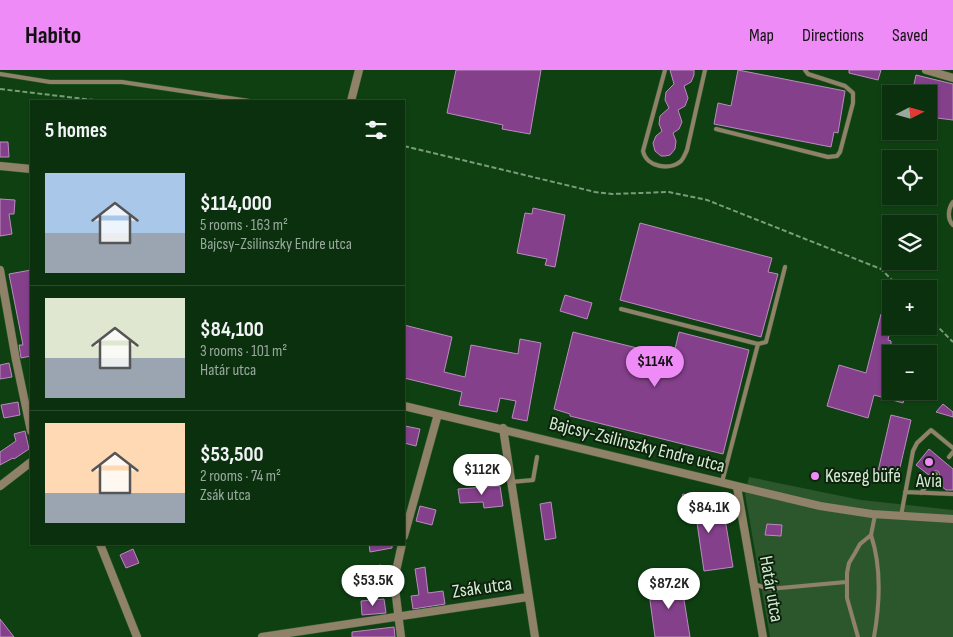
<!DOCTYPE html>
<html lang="en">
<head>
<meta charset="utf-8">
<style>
  :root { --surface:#0b300e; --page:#193c1c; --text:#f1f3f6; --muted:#9aa99e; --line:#2b4b2e; --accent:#ee8bf7 }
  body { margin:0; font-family:"Sofia Sans Condensed",sans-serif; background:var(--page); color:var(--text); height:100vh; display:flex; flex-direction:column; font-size:19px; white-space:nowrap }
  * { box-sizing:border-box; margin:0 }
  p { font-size:16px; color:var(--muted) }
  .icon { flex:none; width:28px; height:28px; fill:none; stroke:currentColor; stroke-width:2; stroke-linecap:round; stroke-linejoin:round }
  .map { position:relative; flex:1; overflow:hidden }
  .side { position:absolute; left:30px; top:30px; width:375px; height:445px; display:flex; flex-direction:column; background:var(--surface); border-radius:0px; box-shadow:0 1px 4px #0004,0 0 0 1px var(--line) }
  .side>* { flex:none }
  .needle { width:32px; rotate:84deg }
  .fabs { position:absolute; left:882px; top:15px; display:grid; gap:10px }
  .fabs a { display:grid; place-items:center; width:55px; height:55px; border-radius:0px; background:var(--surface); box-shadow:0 1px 4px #0004,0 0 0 1px var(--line); font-size:25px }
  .price { position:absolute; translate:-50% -42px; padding:0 11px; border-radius:18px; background:#fff; color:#222; font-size:16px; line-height:32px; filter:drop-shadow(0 1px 2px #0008) }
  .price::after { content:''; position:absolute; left:50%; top:30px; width:15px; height:11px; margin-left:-8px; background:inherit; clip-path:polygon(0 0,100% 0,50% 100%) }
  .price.current { background:var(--accent); color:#111 }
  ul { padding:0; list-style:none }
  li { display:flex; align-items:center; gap:15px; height:125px; padding:0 15px }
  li+li { border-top:1px solid var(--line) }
  li span { display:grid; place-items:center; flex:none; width:140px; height:100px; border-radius:0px; color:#555 }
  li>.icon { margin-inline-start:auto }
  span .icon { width:60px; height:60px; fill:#fffc; stroke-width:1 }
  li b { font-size:21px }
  h2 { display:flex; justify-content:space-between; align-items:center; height:60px; padding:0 15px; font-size:21px }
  header { display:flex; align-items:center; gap:30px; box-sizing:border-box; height:70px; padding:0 25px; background:var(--accent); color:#111 }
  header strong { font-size:24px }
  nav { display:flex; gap:28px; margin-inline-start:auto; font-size:18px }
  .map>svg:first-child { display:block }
  .green { fill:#2c562c }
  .building { fill:#84408b; stroke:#bb8bbf }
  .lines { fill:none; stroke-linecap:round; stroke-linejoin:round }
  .lane-casing { stroke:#2e5c31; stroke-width:5 }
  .street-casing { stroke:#2e5c31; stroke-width:9 }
  .path { stroke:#799d7a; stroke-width:2; stroke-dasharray:5 2.5; stroke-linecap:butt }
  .lane { stroke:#908268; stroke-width:4 }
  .street { stroke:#908268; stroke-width:8 }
  .poi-dot { fill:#ee8bf7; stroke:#0e220e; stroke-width:2 }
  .labels { text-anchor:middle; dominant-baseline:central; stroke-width:4; stroke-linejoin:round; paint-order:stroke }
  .street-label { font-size:19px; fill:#d3edd2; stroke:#0e220e }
  .poi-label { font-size:19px; fill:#d3edd2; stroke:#0e220e; text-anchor:start }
</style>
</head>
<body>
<header>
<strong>Habito</strong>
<nav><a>Map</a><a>Directions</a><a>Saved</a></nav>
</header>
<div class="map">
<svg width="953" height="567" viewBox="0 0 953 567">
  <rect width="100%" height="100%" fill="#0f4012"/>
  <path class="green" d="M749 407 861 430 953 440V567H770L745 424Z"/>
  <path class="building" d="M456 0H541L530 64 502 59 503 55 447 43Z
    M670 0H694V5L691 12 684 16 688 28 685 36 678 40 682 52 679 59 673 63 676 71 675 79 670 85 665 86H661L655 81 653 73 656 66 662 61 659 54 660 46 669 38 665 30 666 22 674 14Z
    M738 0 845 21 838 63 834 62 831 77 714 54 718 33 731 36Z
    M849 0H881L878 10 849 3Z
    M916 5 953 14V50L929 47V23L913 19Z
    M0 72H8L9 87H0Z
    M0 129 15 130 14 144H9L12 164 0 166Z
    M533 138 565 145 555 197 545 195 547 189 517 183 525 143 532 144Z
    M640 153 772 188 768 202 778 204 761 267 620 230Z
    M31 200V286L21 288 19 275H23L9 204Z
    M565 225 592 233 587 249 560 241Z
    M881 244 891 247V256L888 270 891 271V321H907L903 333 874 325 868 348 827 336 839 295 866 303Z
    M404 255 452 267 444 302 465 307 471 275 518 284 520 269 541 273 527 351 512 348 516 331 500 328 497 342 459 335 462 322 404 308Z
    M573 262 673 287 679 262 749 280 723 384 570 346V344L554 339Z
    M9 293 12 307 0 309V295Z
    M18 332 20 345 4 348 1 335Z
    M943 334 953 342V347L936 342Z
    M891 345 911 350 898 406 878 401Z
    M405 356 420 359 416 376 404 373Z
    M25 361 29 379 14 389 13 388 0 395V382L16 371 14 364Z
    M929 379 953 399V420H946L935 411 940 405 938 401H934L930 406 916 395Z
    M500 416 503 436 484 438 483 432 460 433 458 419Z
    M683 424 711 432 705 451 725 449 733 497 704 501 696 446 678 441Z
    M551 432 556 468 545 470 540 434Z
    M420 436 436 440 432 455 416 451Z
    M767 454 782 455 781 466 765 465Z
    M369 474H392V478L370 482Z
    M133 479 139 493 126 498 120 485Z
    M381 495 383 510 365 513 362 498Z
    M425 497 428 523 443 521 445 534 413 539 411 526 419 525 415 499Z
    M681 511 690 567H655L648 516Z
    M384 529 386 543 362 545 361 531Z
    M0 549 14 567H0Z
    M394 557 395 567H352V562Z"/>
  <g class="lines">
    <g class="lane-casing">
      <path id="lane" d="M665 0 643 81C646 97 670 101 681 91 684 88 685 84 687 80L705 0
        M0 4 50 12H122L249 31
        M716 59 828 87 837 86 840 82 853 33V23L845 16 808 4 805 0
        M953 132C948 139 947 149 953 155
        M621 239 758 274 722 412
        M758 274 766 272 785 197
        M949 387 953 382
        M511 412 533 410 537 387
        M905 422 953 424
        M921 423 936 404
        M901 446 913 381 917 373 931 360 953 378
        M871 465C882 498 880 533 874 567
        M754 514 769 519 846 512
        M858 567 847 528V503L849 493 855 483 860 474 871 465 875 445"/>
    </g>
    <g class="street-casing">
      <path id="street" d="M926 0 953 8
        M351 31 359 0
        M0 96 31 99
        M0 200 16 290 31 361
        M404 336 820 436 872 444 953 449
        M503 358 535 567
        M0 416 31 392
        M737 417 763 567
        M404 466 438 344
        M100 474 137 567
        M262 567 528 527
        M401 567 394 510 402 474"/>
    </g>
    <path class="path" d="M0 19 102 31
      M404 76 595 122 612 124 669 122 707 130 881 199 901 219
      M929 248 953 272"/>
    <use href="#lane" class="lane"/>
    <use href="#street" class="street"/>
  </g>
  <g class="poi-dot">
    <circle cx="929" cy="392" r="5"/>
    <circle cx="815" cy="406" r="5"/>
  </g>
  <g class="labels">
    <g class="street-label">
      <text transform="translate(637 375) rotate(14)">Bajcsy-Zsilinszky Endre utca</text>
      <text transform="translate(482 518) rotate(-8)">Zsák utca</text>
      <text transform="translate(771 519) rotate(80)">Határ utca</text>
    </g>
    <g class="poi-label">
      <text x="825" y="406">Keszeg büfé</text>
      <text x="929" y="411" text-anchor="middle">Avia</text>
    </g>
  </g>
</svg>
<div class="fabs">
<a><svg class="needle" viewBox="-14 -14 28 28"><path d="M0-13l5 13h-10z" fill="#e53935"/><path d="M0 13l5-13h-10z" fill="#9aa99e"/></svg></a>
<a><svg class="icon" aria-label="locate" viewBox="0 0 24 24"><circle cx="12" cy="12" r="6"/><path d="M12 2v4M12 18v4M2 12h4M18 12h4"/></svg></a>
<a><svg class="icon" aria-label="layers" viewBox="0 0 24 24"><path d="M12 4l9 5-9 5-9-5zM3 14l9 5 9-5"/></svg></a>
<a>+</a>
<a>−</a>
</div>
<b class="price current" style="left:655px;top:318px">$114K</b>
<b class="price" style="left:482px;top:426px">$112K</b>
<b class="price" style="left:709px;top:464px">$84.1K</b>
<b class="price" style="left:373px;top:537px">$53.5K</b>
<b class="price" style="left:669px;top:540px">$87.2K</b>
<section class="side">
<h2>5 homes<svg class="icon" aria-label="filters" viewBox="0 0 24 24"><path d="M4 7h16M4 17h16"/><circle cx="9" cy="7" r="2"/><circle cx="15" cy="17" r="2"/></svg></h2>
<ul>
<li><span style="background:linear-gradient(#a9c7e8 60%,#9aa5b1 0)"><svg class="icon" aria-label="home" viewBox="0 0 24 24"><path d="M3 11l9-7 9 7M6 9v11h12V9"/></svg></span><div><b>$114,000</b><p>5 rooms · 163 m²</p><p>Bajcsy-Zsilinszky Endre utca</p></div></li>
<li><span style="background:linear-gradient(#dfe7d0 60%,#9aa5b1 0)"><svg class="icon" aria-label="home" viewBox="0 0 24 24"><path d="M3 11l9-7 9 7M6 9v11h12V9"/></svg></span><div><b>$84,100</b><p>3 rooms · 101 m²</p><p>Határ utca</p></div></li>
<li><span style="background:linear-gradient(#ffd9b3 70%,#9aa5b1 0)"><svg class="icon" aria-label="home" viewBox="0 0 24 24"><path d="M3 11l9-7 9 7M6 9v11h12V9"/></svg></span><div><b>$53,500</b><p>2 rooms · 74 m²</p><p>Zsák utca</p></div></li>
</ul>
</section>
</div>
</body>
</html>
